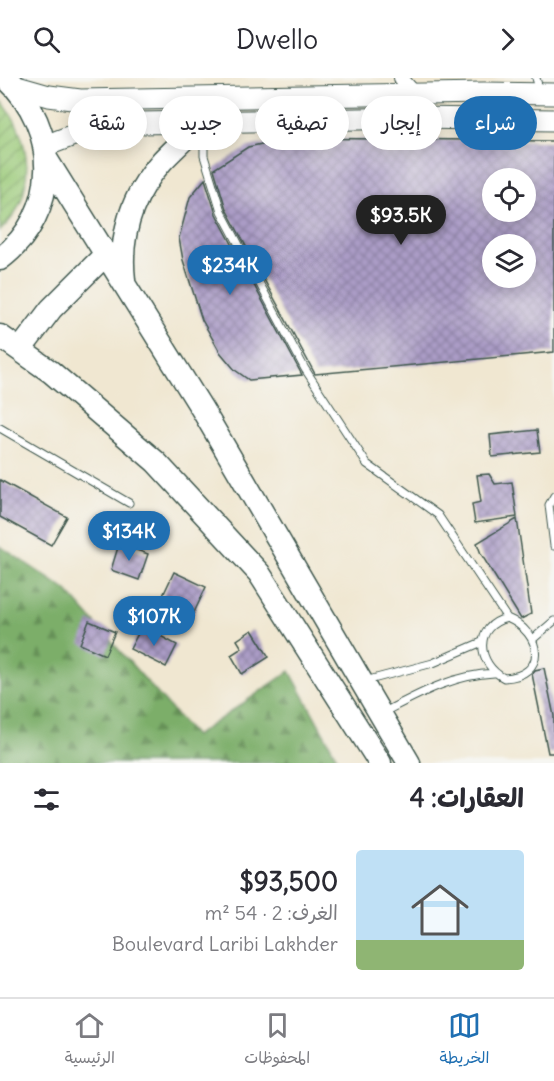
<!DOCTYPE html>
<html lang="ar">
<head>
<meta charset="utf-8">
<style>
  :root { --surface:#fff; --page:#f2f2f3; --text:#2b2b33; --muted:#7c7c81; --line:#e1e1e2; --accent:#1f6fb2 }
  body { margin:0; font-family:Delius,"Playpen Sans Arabic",sans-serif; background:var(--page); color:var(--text); direction:rtl; height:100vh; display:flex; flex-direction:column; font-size:22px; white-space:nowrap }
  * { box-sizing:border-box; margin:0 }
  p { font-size:20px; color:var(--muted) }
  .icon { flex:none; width:33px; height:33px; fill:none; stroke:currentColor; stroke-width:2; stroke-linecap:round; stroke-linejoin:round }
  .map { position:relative; height:685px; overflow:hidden; direction:ltr }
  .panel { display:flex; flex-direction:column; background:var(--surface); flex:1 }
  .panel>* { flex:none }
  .guide { position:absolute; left:18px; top:18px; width:519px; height:54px; direction:rtl; display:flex; gap:12px }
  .controls { position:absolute; left:482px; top:90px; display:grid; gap:12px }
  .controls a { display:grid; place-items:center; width:54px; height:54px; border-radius:50%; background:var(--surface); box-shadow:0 3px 15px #0003; font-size:30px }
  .price { position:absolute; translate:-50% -51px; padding:0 14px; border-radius:21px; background:var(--accent); color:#fff; font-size:20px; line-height:39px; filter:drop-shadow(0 2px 3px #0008) }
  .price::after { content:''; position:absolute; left:50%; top:36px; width:18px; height:14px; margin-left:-9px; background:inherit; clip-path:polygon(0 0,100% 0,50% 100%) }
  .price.on { background:#222; color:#fff }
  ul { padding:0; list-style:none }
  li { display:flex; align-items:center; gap:18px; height:150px; padding:0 30px }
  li+li { border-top:2px solid var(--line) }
  li span { display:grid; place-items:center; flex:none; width:168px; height:120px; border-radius:6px; color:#555 }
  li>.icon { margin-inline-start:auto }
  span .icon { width:72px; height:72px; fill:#fffc; stroke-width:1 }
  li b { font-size:26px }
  h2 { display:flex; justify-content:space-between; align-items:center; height:72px; padding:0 30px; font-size:26px }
  .pill { padding:0 21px; border-radius:27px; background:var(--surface); box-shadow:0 3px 15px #0003; font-size:21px; line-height:54px }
  .pill.on { background:var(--accent); color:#fff }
  header { display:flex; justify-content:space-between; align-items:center; height:78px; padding:0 30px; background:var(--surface); font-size:27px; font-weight:600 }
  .dock { display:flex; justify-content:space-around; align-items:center; height:84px; border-top:2px solid var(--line); background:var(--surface); font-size:16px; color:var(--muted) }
  .dock a { display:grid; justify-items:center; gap:3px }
  .dock .on { color:var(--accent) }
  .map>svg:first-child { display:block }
  .forest { fill:url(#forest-firs); stroke:#4e764e; stroke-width:1.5 }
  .garden { fill:url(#garden-furrows); stroke:#5d8456; stroke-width:1.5 }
  .building { fill:url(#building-cross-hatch); fill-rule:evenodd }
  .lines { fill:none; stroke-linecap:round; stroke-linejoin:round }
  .service-casing { stroke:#3e564c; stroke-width:9 }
  .minor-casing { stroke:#3e564c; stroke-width:16 }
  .primary-casing { stroke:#3e564c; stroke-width:23 }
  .trunk-casing { stroke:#3e564c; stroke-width:25 }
  .service { stroke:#fff; stroke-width:7 }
  .minor { stroke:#fff; stroke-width:14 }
  .primary { stroke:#fff; stroke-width:21 }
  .trunk { stroke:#fff; stroke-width:22 }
</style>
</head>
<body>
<header><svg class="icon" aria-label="forward" viewBox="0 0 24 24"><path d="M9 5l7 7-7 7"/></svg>Dwello<svg class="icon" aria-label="search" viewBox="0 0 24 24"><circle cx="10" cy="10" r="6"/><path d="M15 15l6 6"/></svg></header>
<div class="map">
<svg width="554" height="685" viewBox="0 0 554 685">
  <defs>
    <pattern id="forest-firs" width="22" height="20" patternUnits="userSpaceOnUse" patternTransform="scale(1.5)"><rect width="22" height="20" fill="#7cae69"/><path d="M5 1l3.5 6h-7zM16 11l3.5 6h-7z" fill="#658f57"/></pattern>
    <pattern id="garden-furrows" width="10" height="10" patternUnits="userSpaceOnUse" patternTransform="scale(1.5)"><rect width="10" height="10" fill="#9bca79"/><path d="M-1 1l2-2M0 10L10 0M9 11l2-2" fill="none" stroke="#7ea564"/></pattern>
    <pattern id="building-cross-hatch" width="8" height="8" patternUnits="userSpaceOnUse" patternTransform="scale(1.5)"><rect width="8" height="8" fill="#ab9cc6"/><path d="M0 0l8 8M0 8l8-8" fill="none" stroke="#8b80a2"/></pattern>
  </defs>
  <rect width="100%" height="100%" fill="#f6f6f2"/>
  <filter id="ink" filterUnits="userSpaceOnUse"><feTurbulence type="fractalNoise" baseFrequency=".0167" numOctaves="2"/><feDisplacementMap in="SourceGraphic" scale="12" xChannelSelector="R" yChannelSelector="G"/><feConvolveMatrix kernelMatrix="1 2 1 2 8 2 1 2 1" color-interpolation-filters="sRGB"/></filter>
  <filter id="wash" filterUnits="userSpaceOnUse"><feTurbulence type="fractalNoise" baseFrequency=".008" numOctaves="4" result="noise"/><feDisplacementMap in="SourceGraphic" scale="24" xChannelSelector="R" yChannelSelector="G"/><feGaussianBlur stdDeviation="1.35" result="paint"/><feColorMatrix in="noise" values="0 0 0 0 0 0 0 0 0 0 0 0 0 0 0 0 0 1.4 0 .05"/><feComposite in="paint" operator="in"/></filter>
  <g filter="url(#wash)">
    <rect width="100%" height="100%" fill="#f0e7d1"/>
    <path class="forest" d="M0 468 66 512 195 658 290 593 340 685H0Z"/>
    <path class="garden" d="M0 22C33 57 38 119 0 153Z"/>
    <g id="blocks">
      <path class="building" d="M289 60 554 63V274L315 296 226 131 214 91 248 69ZM492 100H525V134H492ZM492 166H525V200H492Z
        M205 101 216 136 302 297 249 302 235 292 220 274 202 242 183 182 179 160 190 119Z
        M537 352 540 374 492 379 490 357Z
        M489 396 495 406 512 404 517 439 475 445 472 426 481 424 477 397Z
        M0 402 67 439 51 467 0 439Z
        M517 441 531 536 521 541 481 476 477 465Z
        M119 466 148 476 139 502 111 492Z
        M174 494 206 509 190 543 158 528Z
        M89 543 115 554 105 577 80 566Z
        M142 548 177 567 166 589 130 571Z
        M252 552 269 579 242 596 231 577 242 570 237 562Z
        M544 590 554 638V675H548L532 596 535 592Z"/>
    </g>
  </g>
  <g filter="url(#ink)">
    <use href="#blocks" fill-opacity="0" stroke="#3e564c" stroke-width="1.5"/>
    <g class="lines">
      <g class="service-casing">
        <path id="service" d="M536 0 540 14
          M204 48V78L221 133 305 291 367 386 438 437 507 540C543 555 548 598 504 600 477 586 473 548 507 540
          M0 350 129 425
          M554 418 549 427 554 468
          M533 561 554 543
          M365 603 433 585 482 564
          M382 635C419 616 452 597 494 595"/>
      </g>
      <g class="minor-casing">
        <path id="minor" d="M401 0 415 16"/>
      </g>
      <g class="primary-casing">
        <path id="primary" d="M14 8 49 18 80 22 484 15 554 16
          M45 68 84 53 141 45 415 40 554 42"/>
      </g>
      <g class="trunk-casing">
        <path id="trunk" d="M47 82 202 331 409 685
          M0 181C61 135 60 50 6 0
          M124 202C119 158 132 117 162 83 174 70 187 60 197 46
          M0 258 51 294 156 384 259 495 380 685
          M20 272 51 231 106 176"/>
      </g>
      <use href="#service" class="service"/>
      <use href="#minor" class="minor"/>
      <use href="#primary" class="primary"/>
      <use href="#trunk" class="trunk"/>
    </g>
  </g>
</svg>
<div class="controls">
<a><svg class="icon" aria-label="locate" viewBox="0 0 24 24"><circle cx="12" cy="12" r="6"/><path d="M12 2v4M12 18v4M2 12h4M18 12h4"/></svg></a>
<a><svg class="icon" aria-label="layers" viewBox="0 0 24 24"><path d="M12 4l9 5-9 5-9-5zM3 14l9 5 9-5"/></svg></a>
</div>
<b class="price on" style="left:401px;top:168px">$93.5K</b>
<b class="price" style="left:230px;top:218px">$234K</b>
<b class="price" style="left:129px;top:484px">$134K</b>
<b class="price" style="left:154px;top:569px">$107K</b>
<div class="guide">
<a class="pill on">شراء</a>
<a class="pill">إيجار</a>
<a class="pill">تصفية</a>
<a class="pill">جديد</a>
<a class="pill">شقة</a>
</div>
</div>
<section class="panel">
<h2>العقارات: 4<svg class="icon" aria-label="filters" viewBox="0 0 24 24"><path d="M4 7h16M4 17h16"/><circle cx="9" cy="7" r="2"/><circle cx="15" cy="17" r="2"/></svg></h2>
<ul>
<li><span style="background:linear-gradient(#bfe0f5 75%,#8fb573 0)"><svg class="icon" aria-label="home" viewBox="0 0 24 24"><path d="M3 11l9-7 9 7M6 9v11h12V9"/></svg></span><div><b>$93,500</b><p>الغرف: 2 · 54 m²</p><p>Boulevard Laribi Lakhder</p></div></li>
</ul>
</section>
<nav class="dock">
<a class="on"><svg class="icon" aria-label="map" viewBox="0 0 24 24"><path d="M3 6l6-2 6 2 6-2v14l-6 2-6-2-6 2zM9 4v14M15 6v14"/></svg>الخريطة</a>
<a><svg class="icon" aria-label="saved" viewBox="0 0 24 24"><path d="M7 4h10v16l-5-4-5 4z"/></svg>المحفوظات</a>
<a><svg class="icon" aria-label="home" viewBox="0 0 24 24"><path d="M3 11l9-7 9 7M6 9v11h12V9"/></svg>الرئيسية</a>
</nav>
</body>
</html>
